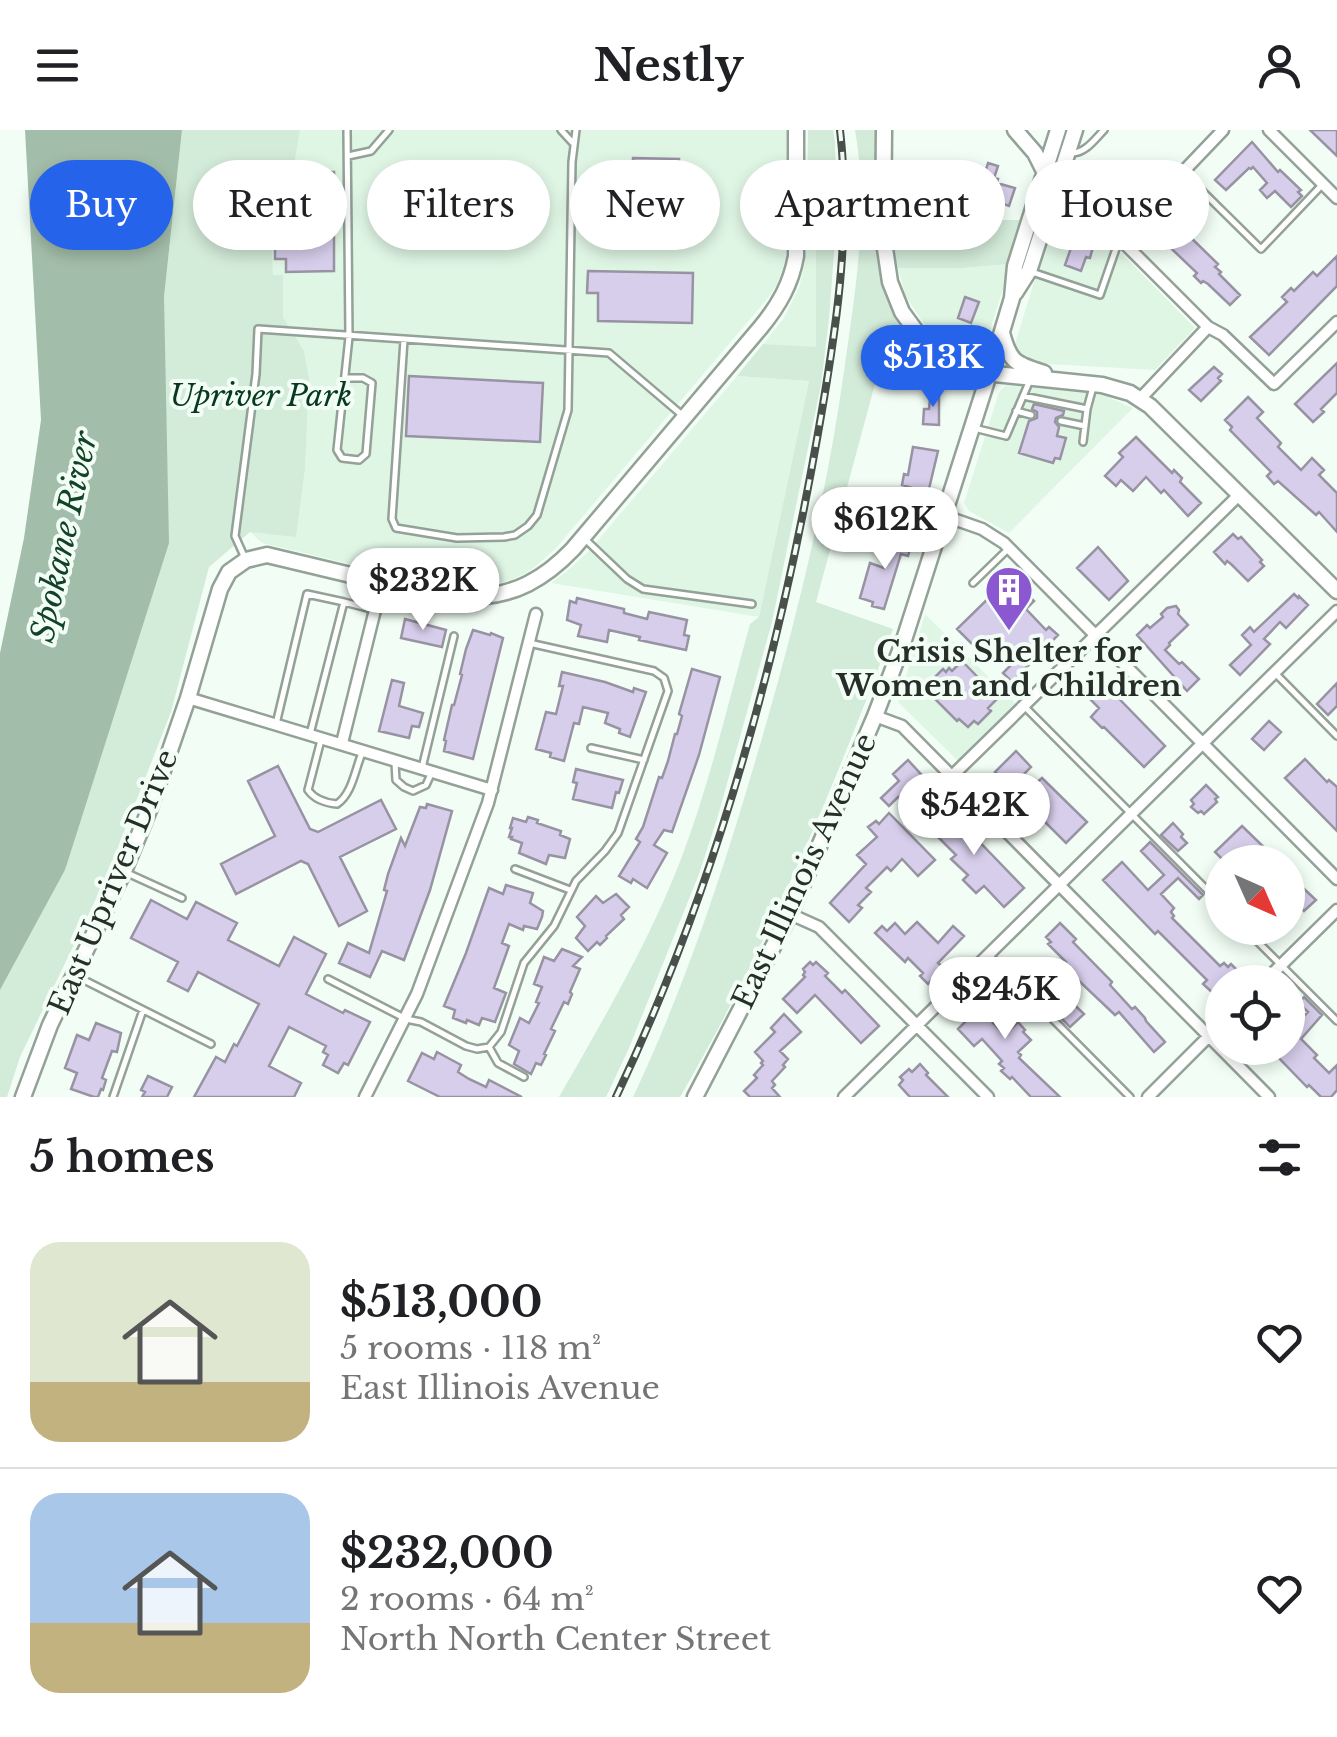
<!DOCTYPE html>
<html lang="en">
<head>
<meta charset="utf-8">
<style>
  :root { --surface:#fff; --page:#f2f2f2; --text:#202124; --muted:#757577; --line:#e0e0e0; --accent:#2563eb }
  body { margin:0; font-family:"Libre Baskerville",serif; background:var(--page); color:var(--text); height:100vh; display:flex; flex-direction:column; font-size:38px; white-space:nowrap }
  * { box-sizing:border-box; margin:0 }
  p { font-size:32px; color:var(--muted) }
  .icon { flex:none; width:55px; height:55px; fill:none; stroke:currentColor; stroke-width:2; stroke-linecap:round; stroke-linejoin:round }
  .map { position:relative; height:967px; overflow:hidden }
  .sheet { display:flex; flex-direction:column; background:var(--surface); flex:1 }
  .sheet>* { flex:none }
  .hud { position:absolute; left:30px; top:30px; width:1278px; height:90px; display:flex; gap:20px }
  .needle { width:65px; rotate:135deg }
  .controls { position:absolute; left:1205px; top:715px; display:grid; gap:20px }
  .controls a { display:grid; place-items:center; width:100px; height:100px; border-radius:50%; background:var(--surface); box-shadow:0 5px 15px #0003; font-size:50px }
  .price { position:absolute; translate:-50% -85px; padding:0 22px; border-radius:35px; background:#fff; color:#222; font-size:32px; line-height:65px; filter:drop-shadow(0 2px 5px #0008) }
  .price::after { content:''; position:absolute; left:50%; top:60px; width:30px; height:22px; margin-left:-15px; background:inherit; clip-path:polygon(0 0,100% 0,50% 100%) }
  .price.current { background:var(--accent); color:#fff }
  ul { padding:0; list-style:none }
  li { display:flex; align-items:center; gap:30px; height:250px; padding:0 30px }
  li+li { border-top:2px solid var(--line) }
  li span { display:grid; place-items:center; flex:none; width:280px; height:200px; border-radius:30px; color:#555 }
  li>.icon { margin-inline-start:auto }
  span .icon { width:120px; height:120px; fill:#fffc; stroke-width:1 }
  li b { font-size:42px }
  h2 { display:flex; justify-content:space-between; align-items:center; height:120px; padding:0 30px; font-size:42px }
  .tag { padding:0 35px; border-radius:45px; background:var(--surface); box-shadow:0 5px 15px #0003; font-size:35px; line-height:90px }
  .tag.current { background:var(--accent); color:#fff }
  header { display:flex; justify-content:space-between; align-items:center; height:130px; padding:0 30px; background:var(--surface); font-size:45px; font-weight:700 }
  .map>svg:first-child { display:block }
  .built { fill:#e0f6e5 }
  .green { fill:#d3ebd9 }
  .water { fill:#a2bda9 }
  .building { fill:#d7ceeb; stroke:#9893a2; stroke-width:2.5 }
  .lines { fill:none; stroke-linecap:round; stroke-linejoin:round }
  .lane-casing { stroke:#93a197; stroke-width:10 }
  .street-casing { stroke:#93a197; stroke-width:15 }
  .secondary-casing { stroke:#93a197; stroke-width:19 }
  .lane { stroke:#fff; stroke-width:5 }
  .street { stroke:#fff; stroke-width:10 }
  .secondary { stroke:#fff; stroke-width:14 }
  .rail-casing { stroke:#49504b; stroke-width:8 }
  .rail { stroke:#f2fef5; stroke-width:4; stroke-dasharray:11; stroke-linecap:butt }
  .labels { text-anchor:middle; dominant-baseline:central; stroke-width:8; stroke-linejoin:round; paint-order:stroke }
  .park-label { font-size:30px; font-style:italic; fill:#08391d; stroke:#f2fef5 }
  .poi-label { font-size:30px; font-weight:bold; fill:#272d29; stroke:#f2fef5 }
  .street-label { font-size:30px; fill:#272d29; stroke:#f2fef5 }
  .water-label { font-size:32px; font-style:italic; fill:#144226; stroke:#f2fef5 }
</style>
</head>
<body>
<header><svg class="icon" aria-label="menu" viewBox="0 0 24 24"><path d="M4 6h16M4 12h16M4 18h16"/></svg>Nestly<svg class="icon" aria-label="person" viewBox="0 0 24 24"><circle cx="12" cy="8" r="4"/><path d="M4 21q1-7 8-7t8 7"/></svg></header>
<div class="map">
<svg width="1337" height="967" viewBox="0 0 1337 967">
  <rect width="100%" height="100%" fill="#f2fef5"/>
  <path class="built" d="M300 0H786V125L783 138 776 156 767 169 557 417 535 437 524 444 511 450 479 457H446L262 413 250 402 296 406 305 339 309 247 304 221 283 187V146H273L271 82 273 40Z
    M1066 74 1075 76 1195 198 1155 240 1030 233 1019 229 1014 217 1056 81Z
    M816 104V218L763 214 783 189 799 158 805 132 806 105Z
    M1011 134 980 231 976 234 954 223 928 200 905 165 898 138H962Z
    M737 246 809 251 759 487 551 453 566 442 588 422Z
    M1006 255 1082 260 1108 267 1133 278 1009 403 969 381 964 373 999 262Z
    M925 484 1016 574 958 631 898 572Z"/>
  <path class="green" d="M182 0H300L293 40H273L271 82 273 145H283V187L304 221 309 247 305 339 296 407 250 402 209 437 171 582 106 748 20 927 7 967H0V860L65 740 164 167Z
    M808 0H833L835 11 837 83 829 189 821 255 772 492 718 686 699 744 629 918 606 967H559C603 890 649 812 681 729 710 653 728 573 750 494L759 487 809 251 737 246 763 214 816 217V105H806Z
    M855 0H879L881 132 926 219 961 246 968 260 875 254 816 472 893 499C834 659 766 819 680 967H633C685 857 723 742 757 625 795 497 827 366 845 234 856 157 869 77 855 0Z
    M893 90H1025L1011 134 962 138H898L894 121Z"/>
  <path class="water" d="M25 0H182L164 167 169 413 65 740 0 860V523L24 408 41 290Z"/>
  <path class="building" d="M1310 0H1337V26Z
    M1252 12 1278 42 1280 40 1301 60 1298 62 1302 66 1291 77 1275 61 1267 68 1260 60 1267 53 1253 37 1251 39 1249 38 1226 60 1215 50Z
    M633 28 679 29V45L695 47 694 101 632 100V90L585 89 586 43 633 44Z
    M988 33 998 36 994 48 998 49 997 53 1015 58 1009 76 972 63 977 48 983 49Z
    M299 37H311V42H334V141L286 142V129H275V118H286V99H275V43L299 42Z
    M1179 81 1191 94 1184 101 1218 134 1215 137 1221 142 1219 144 1240 165 1230 175 1208 154 1203 151 1201 153 1194 146 1197 143 1156 104Z
    M1061 85 1079 91 1077 98 1093 104 1091 112 1094 113 1090 128 1086 127 1081 141 1065 135 1071 118 1052 112Z
    M1337 126V156L1269 225 1250 207 1287 172 1282 167 1291 158 1294 161 1313 142 1317 146Z
    M588 141 693 143 692 193 598 191V163H587Z
    M965 167 979 172 971 193 958 188Z
    M1337 233V263L1321 279 1324 282 1313 292 1295 274Z
    M1214 237 1222 244 1218 248 1221 251 1201 271 1189 260Z
    M409 246 543 253 540 312 406 306Z
    M931 260 939 261V295L923 294 924 279H929Z
    M1248 267 1263 282 1257 288 1281 313 1278 317 1301 340 1312 328 1324 340 1319 345 1337 363V402L1319 382 1316 385 1278 351 1274 354 1267 346 1271 342 1230 300 1232 297 1225 290Z
    M1034 274 1064 281 1063 285 1056 288 1055 292 1059 297 1057 306 1066 308 1060 329 1055 328 1053 333 1019 323 1029 291 1037 288V282L1032 279Z
    M1136 307 1172 343 1174 340 1182 348 1180 352 1201 373 1188 386 1164 360 1161 363 1146 347 1133 361 1121 350 1116 356 1105 346 1123 327 1119 323Z
    M913 317 938 321 928 363 902 355 904 344 908 345Z
    M900 402 914 406 908 426 901 424 884 479 872 476 873 472 860 468 870 433 884 438 890 411 896 413Z
    M1233 404 1238 409 1241 407 1262 430 1260 432 1264 436 1248 451 1231 434 1227 431 1225 434 1214 422Z
    M1098 417 1128 451 1109 470 1077 438Z
    M1008 449 1022 464 1025 462 1034 471 1026 479 1046 500 1049 497 1058 505 1012 552 1003 543 1012 534 998 520 988 530 957 499Z
    M1294 464 1298 468 1299 466 1308 475 1286 498 1280 492 1264 509 1270 514 1240 545 1230 535 1251 515 1242 505 1250 497 1254 502Z
    M577 468 624 479V483L647 489 649 482 687 490 684 505 689 506 686 520 639 510 640 507 609 500 607 512 578 506 581 495 567 490 570 471 576 473Z
    M1176 476 1179 480 1178 484 1188 495 1169 513 1170 515 1165 520 1179 534 1182 532 1199 549 1187 561 1137 505 1147 495 1150 498 1163 487 1161 484 1167 478Z
    M405 489 446 500 442 517 401 508Z
    M473 500 490 505 491 503 503 508 473 629 444 621 446 611 444 610 452 575H454L462 545 460 544 466 519Z
    M962 531 998 568 988 578 991 581 978 594 974 591 968 597 959 589 957 591 929 563 933 554 931 551 943 539 946 542 949 538 952 541Z
    M692 539 720 547 699 625 672 702 664 700 654 715 667 723 647 758 633 749 631 753 619 746 640 712 636 709 643 697 659 647 662 648 668 631 675 604H677L682 586 679 584Z
    M562 542 605 552 633 562 634 558 646 562 630 607 619 603 620 599 605 593 608 583 583 577 579 594 574 593 564 631 550 627 551 623 536 619 546 582 556 584 563 556H559Z
    M1098 547 1165 616 1144 637 1104 597 1102 598 1091 587 1099 578 1083 562Z
    M392 550 404 553 399 576 423 583 419 597 412 596 409 608 379 601Z
    M1337 553V576L1328 585 1317 574Z
    M1269 591 1281 602 1264 620 1252 609Z
    M1016 621 1031 637 1011 657 995 642Z
    M1305 629 1327 652 1329 650 1337 657V701L1285 648Z
    M908 630 929 653 906 675 898 667 889 676 881 668 899 651 893 644Z
    M278 636 310 699 318 702 381 670 396 699 340 727 367 781 339 796 308 734 301 731 236 764 221 734 275 706 248 651Z
    M576 639 623 650 619 663 616 662 612 678 573 669 577 653 573 652Z
    M1042 648 1087 692 1066 713 1020 667Z
    M1206 655 1218 667 1215 669 1217 672 1204 684 1201 681 1198 683 1191 677 1194 674 1191 670Z
    M939 670 1024 758 1004 777 984 756 976 763 963 750 968 745 951 729 956 725 931 700 939 693 928 681Z
    M427 674 452 681 430 760 404 830 382 821 370 847 339 833 348 813 369 823 387 761 384 760 388 744 401 708 405 716 420 677 426 678Z
    M889 683 935 730 918 746 902 729 891 741 887 737 866 758 871 762 858 775 862 778 849 792 830 773 866 734 857 725 877 707 868 697 876 691 879 694Z
    M528 687 538 690 537 693 561 701 560 705 570 709 565 728 549 725 546 734 519 723 522 713 511 709 512 707H509L512 698H510L513 688 526 692Z
    M1173 693 1183 704 1181 707 1187 713 1178 721 1161 705Z
    M1242 696 1271 724 1262 732H1241L1234 726 1225 732 1215 722Z
    M1150 712 1203 765 1199 769 1178 748 1161 764 1174 778 1171 782 1174 786 1172 788 1220 836 1224 833 1228 837 1231 834 1238 841 1227 852H1222V857L1215 865 1203 854 1207 850 1158 801 1155 804 1103 750 1122 732 1148 760 1164 745 1141 721Z
    M1288 744 1316 770 1304 781 1288 764Z
    M506 755 533 763 530 773 543 781 542 787 537 799 524 796 523 800 509 794 502 813 509 816 494 858 506 863 495 892 482 888 479 895 467 890 466 893 453 888 455 880 444 876 466 823 489 758 503 764Z
    M616 764 629 777 621 785 624 789 606 806 607 808 600 815 597 812 588 821 576 808 585 796 577 787 596 766 603 773Z
    M151 770 187 789 196 772 237 793 228 810 279 836 294 807 326 824 306 864 343 883 345 880 370 892 348 935 344 933 338 943 323 935 328 925 323 922 326 916 289 897 269 936 301 953 294 967H194L216 927 225 932 234 914 237 916 259 874 198 842 188 861 168 851 178 832 131 808Z
    M917 792 938 813 953 796 964 806 938 833 944 838 928 854 920 846 923 843 908 828 905 832 875 803 882 796 887 801 895 793 905 804Z
    M1060 793 1076 809 1073 812 1112 852 1110 855 1132 879 1135 877 1145 888 1146 891 1165 912 1154 922 1119 882 1115 885 1076 848 1063 864 1084 884 1070 897 1041 868 1066 843 1060 837 1066 832 1048 814 1051 812 1046 807Z
    M562 819 582 827 573 836 580 839 570 862 572 864 568 874 564 872 551 899 555 901 544 924 546 925 541 935 536 933 531 944 514 934 519 921 509 915 520 888 529 893 539 873 536 872 542 857 534 854 544 827 554 831Z
    M810 832 813 835 816 832 828 843 825 846 842 863 845 860 879 896 861 913 815 865 797 883 783 869 805 847 803 845 805 842 803 839Z
    M1005 852 1019 865 993 893 1005 905 1018 892 1025 900 1023 902 1031 910 1018 922 1021 925 1019 928 1060 967H1031L1012 947 1010 949 1001 941 1004 938 999 934 1002 931 982 909 974 916 958 899Z
    M1304 867 1322 885 1301 909 1317 925 1314 928 1329 943 1337 935V960L1331 967H1321L1309 955 1307 957 1276 925 1288 918 1297 906 1291 899 1308 882 1299 873Z
    M784 884 801 902 780 921 788 929 783 935 785 937 772 951 775 955 772 958 780 967H750L744 961 757 948 754 945 763 935 761 933 763 931 755 922 775 902 771 898Z
    M96 893 121 903 117 922 112 921 102 948 106 950 103 960 101 959 98 967H94L71 959 77 943 65 938 77 905 89 910Z
    M437 922 461 935 458 942 469 949 486 957 489 950 522 967H440L408 951 422 923 434 929Z
    M920 934 928 943 926 945 948 967H910L899 955 903 950 900 947 909 939 912 942Z
    M148 946 172 957 167 967H142L145 962 141 960Z"/>
  <g class="lines">
    <g class="lane-casing">
      <path id="lane" d="M561 0 572 12
        M1071 23C1085 24 1095 9 1104 0
        M348 26 371 21 389 0
        M1185 44 1261 119 1321 56
        M1032 142 1100 165 1119 110
        M404 210 392 389 396 398 457 408 504 407 515 405 528 396 537 385 568 280 572 32 576 0
        M345 248H363L372 253 366 324 359 330 342 328 337 320 349 207 347 0
        M1023 266 1087 279 1083 312
        M1087 279 1093 257
        M1016 281 1031 285
        M1061 291 1085 296
        M974 298 1006 306 1030 250
        M585 409 627 449 643 459 752 474
        M244 426 235 406 256 244 258 199 609 223 682 285
        M973 453 1007 420
        M344 472 375 480
        M1276 544 1337 606
        M1024 576 1222 775
        M276 594 307 464 344 472 310 604
        M321 610 308 660C315 670 326 673 337 674 352 664 355 640 362 623
        M591 618 644 630
        M395 633 396 650 404 657 413 661 426 655 431 644
        M422 638 454 506
        M515 739 570 760
        M125 742 182 768
        M1244 798 1337 891
        M990 826 1130 967
        M76 846 211 914
        M328 849 406 889 421 892 466 916 477 919 489 917 501 902 524 833 554 796 576 751 605 721 618 703 668 561 664 548 654 541 529 513
        M489 917 498 933 524 947
        M113 967 143 880"/>
    </g>
    <g class="street-casing">
      <path id="street" d="M1269 0 1337 68
        M1061 45 1097 80 1105 94 1208 197 1223 205 1274 254 1337 192
        M1051 77 1062 68C1078 71 1088 85 1103 93
        M1119 109 1223 0
        M1140 269 1208 197
        M945 386 982 399 1004 413 1337 749
        M188 568 492 660
        M875 586 902 596 1269 967
        M342 613 375 480
        M951 647 1240 364
        M790 784 819 797 988 967
        M1264 852 1337 780
        M365 967 417 864 488 673 536 484
        M844 967 1337 481
        M1148 967 1222 893"/>
    </g>
    <g class="secondary-casing">
      <path id="secondary" d="M884 0 883 105 890 152 902 182 921 208 966 241 1102 255 1130 263 1150 276 1337 461
        M1015 0 1035 23 1045 43
        M1015 163 1029 141 1075 0
        M1002 203C1010 233 1016 234 1044 243
        M23 967 50 895 124 741 150 678 188 568 220 459 229 442 246 430 267 425C304 434 342 443 380 452 457 470 512 483 573 419L761 197C779 175 791 154 796 126V0
        M695 967 790 784 875 586 903 513 992 235 1012 168 1015 136 1058 0"/>
    </g>
    <use href="#lane" class="lane"/>
    <use href="#street" class="street"/>
    <use href="#secondary" class="secondary"/>
    <g class="rail-casing">
      <path id="rail" d="M616 967C715 759 777 535 817 309 835 208 852 103 840 0"/>
    </g>
    <use href="#rail" class="rail"/>
  </g>
  <defs>
    <g id="building-pin" transform="scale(2.5)"><path d="M0 17L-7.5 6A9.5 9.5 0 1 1 7.5 6Z" fill="#8b58d1" stroke="#f2fef5"/><path d="M-4-6H4V6H1V3H-1V6H-4ZM-2.5-4.3h1.7v1.8h-1.7ZM.8-4.3h1.7v1.8H.8ZM-2.5-1h1.7V.8h-1.7ZM.8-1h1.7V.8H.8Z" fill="#fff"/></g>
  </defs>
  <g fill-rule="evenodd">
    <use href="#building-pin" x="1009" y="460"/>
  </g>
  <g class="labels">
    <g class="park-label">
      <text x="261" y="265">Upriver Park</text>
    </g>
    <g class="poi-label">
      <text x="1009" y="521">Crisis Shelter for<tspan x="1009" dy="34">Women and Children</tspan></text>
    </g>
    <g class="street-label">
      <text transform="translate(804 741) rotate(-65)">East Illinois Avenue</text>
      <text transform="translate(113 752) rotate(-67)">East Upriver Drive</text>
    </g>
    <g class="water-label">
      <text transform="translate(64 407) rotate(-78)">Spokane River</text>
    </g>
  </g>
</svg>
<div class="controls">
<a><svg class="needle" viewBox="-14 -14 28 28"><path d="M0-13l5 13h-10z" fill="#e53935"/><path d="M0 13l5-13h-10z" fill="#757577"/></svg></a>
<a><svg class="icon" aria-label="locate" viewBox="0 0 24 24"><circle cx="12" cy="12" r="6"/><path d="M12 2v4M12 18v4M2 12h4M18 12h4"/></svg></a>
</div>
<b class="price current" style="left:933px;top:280px">$513K</b>
<b class="price" style="left:885px;top:442px">$612K</b>
<b class="price" style="left:423px;top:503px">$232K</b>
<b class="price" style="left:974px;top:728px">$542K</b>
<b class="price" style="left:1005px;top:912px">$245K</b>
<div class="hud">
<a class="tag current">Buy</a>
<a class="tag">Rent</a>
<a class="tag">Filters</a>
<a class="tag">New</a>
<a class="tag">Apartment</a>
<a class="tag">House</a>
</div>
</div>
<section class="sheet">
<h2>5 homes<svg class="icon" aria-label="filters" viewBox="0 0 24 24"><path d="M4 7h16M4 17h16"/><circle cx="9" cy="7" r="2"/><circle cx="15" cy="17" r="2"/></svg></h2>
<ul>
<li><span style="background:linear-gradient(#dfe7d0 70%,#c2b280 0)"><svg class="icon" aria-label="home" viewBox="0 0 24 24"><path d="M3 11l9-7 9 7M6 9v11h12V9"/></svg></span><div><b>$513,000</b><p>5 rooms · 118 m²</p><p>East Illinois Avenue</p></div><svg class="icon" aria-label="heart" viewBox="0 0 24 24"><path d="M12 20l-8-8c-3-5 5-10 8-4 3-6 11-1 8 4z"/></svg></li>
<li><span style="background:linear-gradient(#a9c7e8 65%,#c2b280 0)"><svg class="icon" aria-label="home" viewBox="0 0 24 24"><path d="M3 11l9-7 9 7M6 9v11h12V9"/></svg></span><div><b>$232,000</b><p>2 rooms · 64 m²</p><p>North North Center Street</p></div><svg class="icon" aria-label="heart" viewBox="0 0 24 24"><path d="M12 20l-8-8c-3-5 5-10 8-4 3-6 11-1 8 4z"/></svg></li>
</ul>
</section>
</body>
</html>
